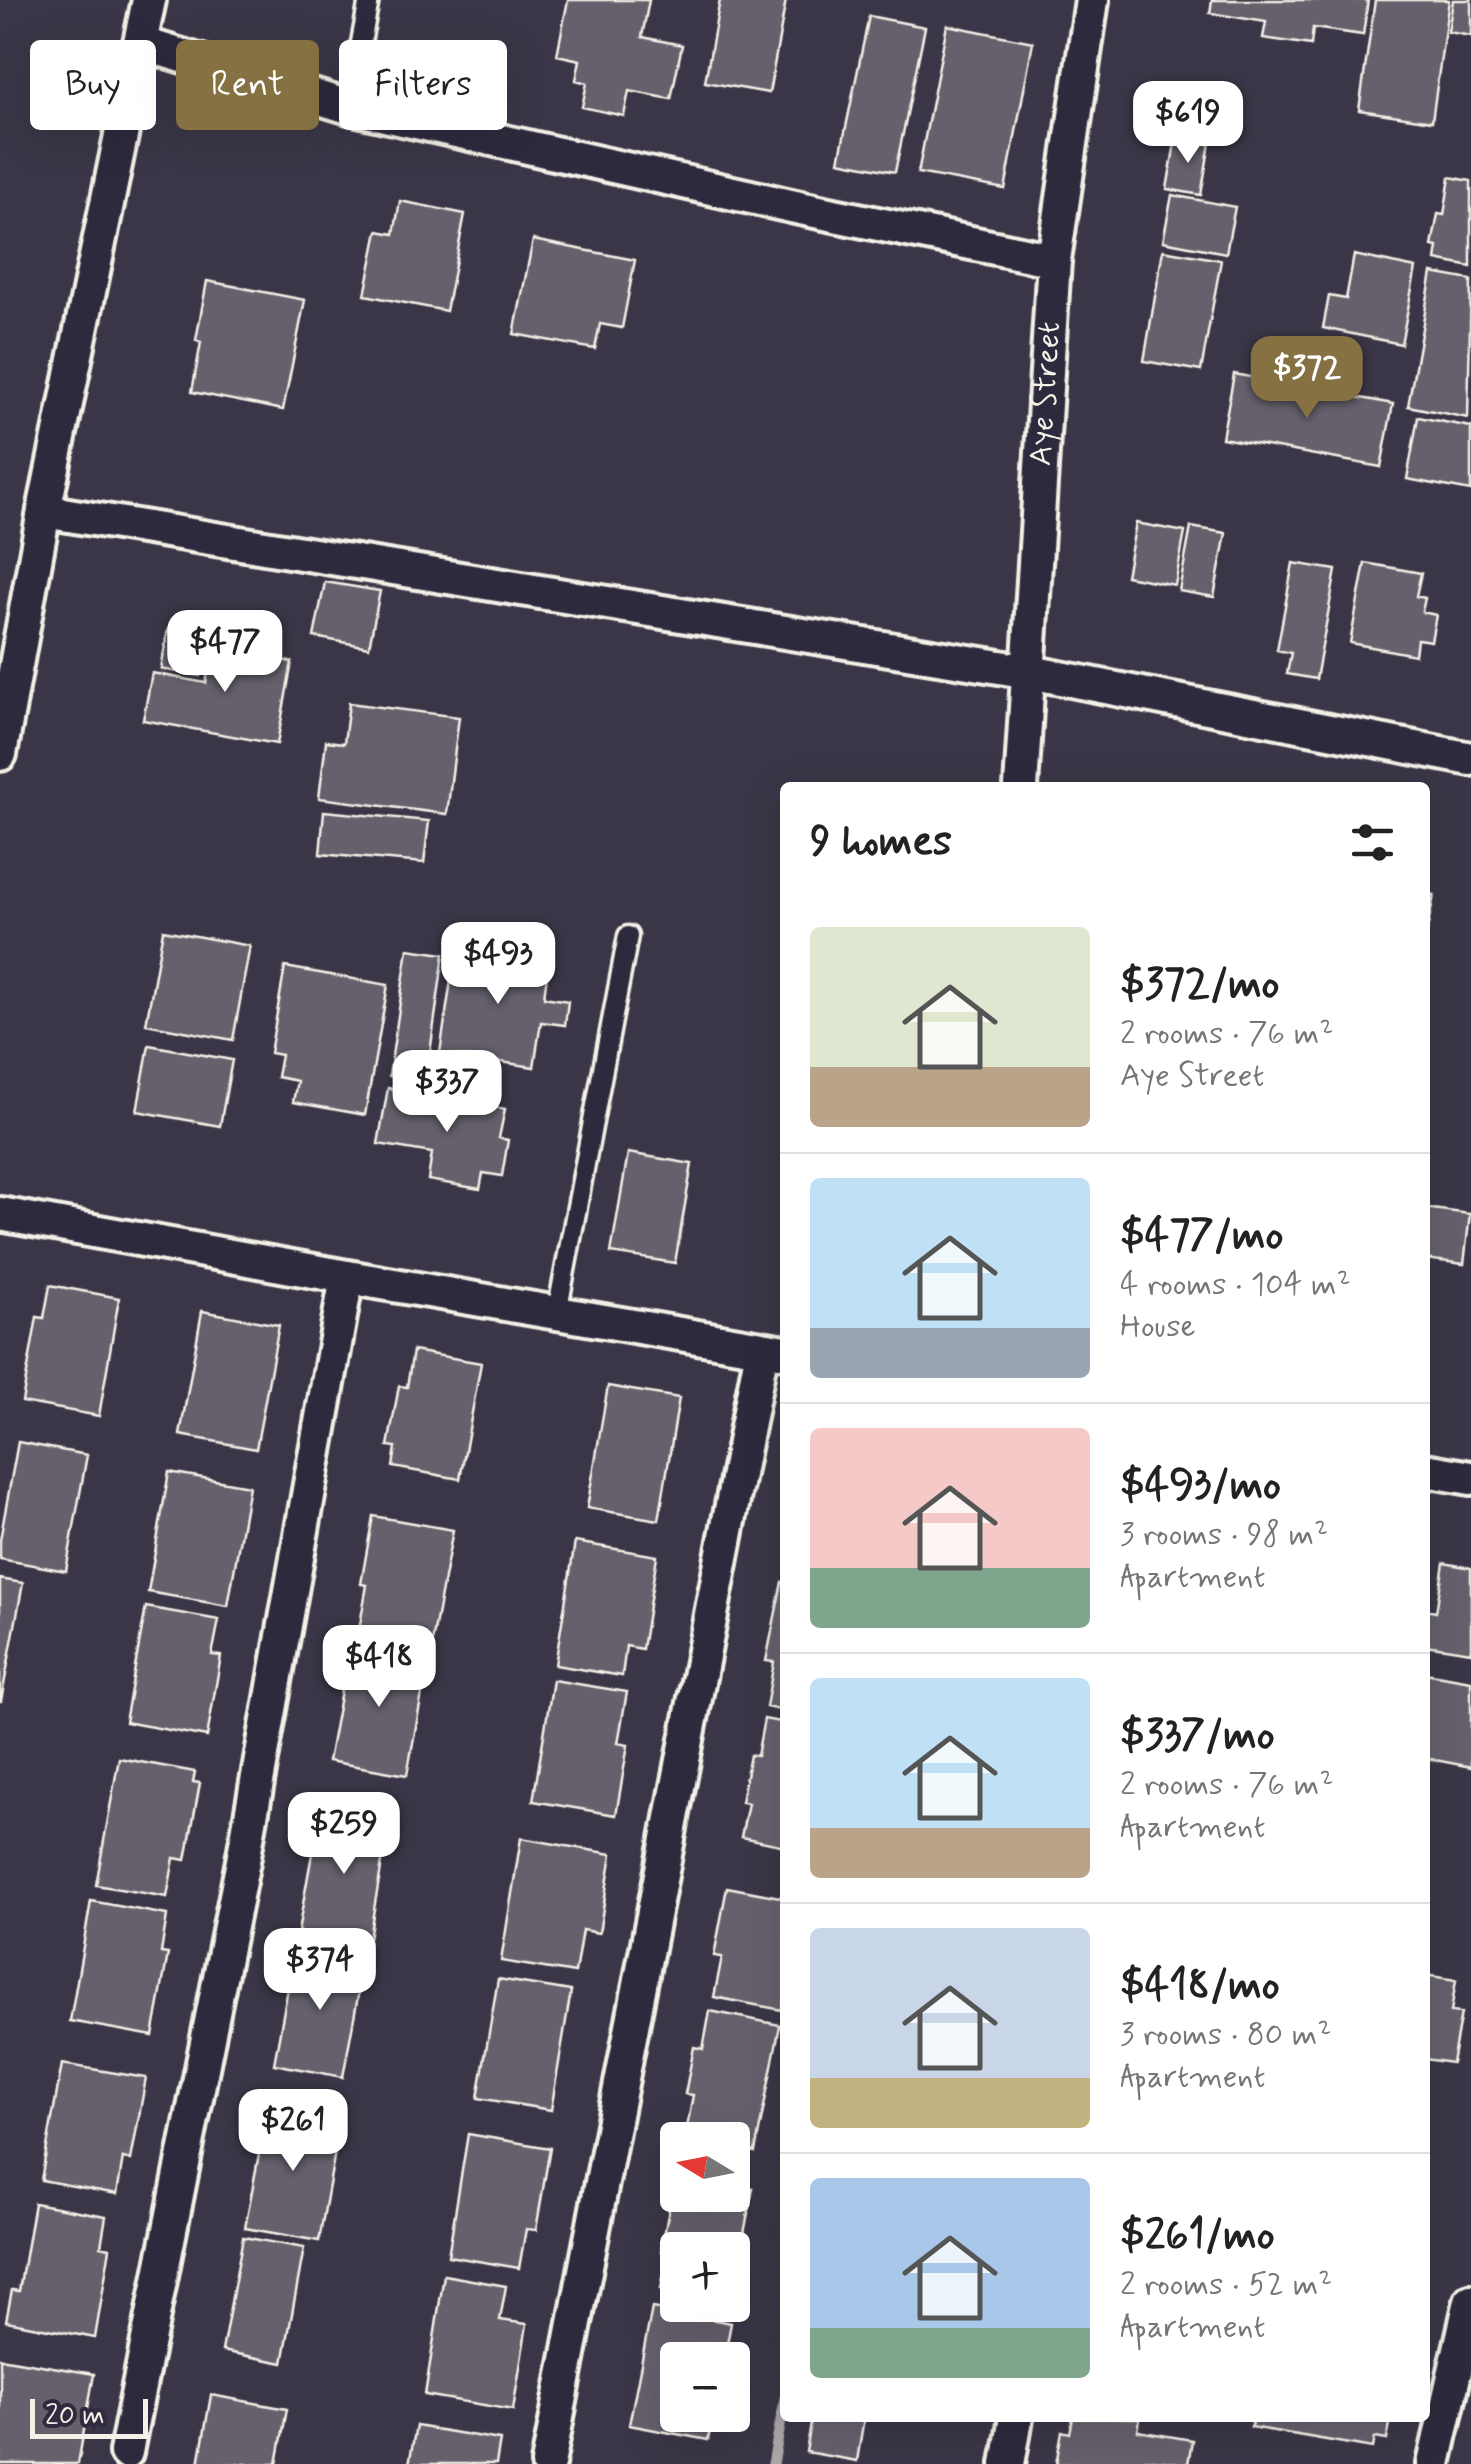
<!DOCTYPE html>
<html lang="en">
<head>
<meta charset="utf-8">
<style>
  :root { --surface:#fff; --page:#f6f6f6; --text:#222; --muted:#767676; --line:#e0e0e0; --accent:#857141 }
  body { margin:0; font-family:Mynerve,sans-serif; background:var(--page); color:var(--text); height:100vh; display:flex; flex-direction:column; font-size:38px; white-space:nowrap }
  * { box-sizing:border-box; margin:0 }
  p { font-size:32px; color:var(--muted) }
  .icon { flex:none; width:55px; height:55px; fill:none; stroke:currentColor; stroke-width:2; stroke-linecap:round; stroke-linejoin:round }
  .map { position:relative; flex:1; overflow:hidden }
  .side { position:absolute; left:780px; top:782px; width:650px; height:1640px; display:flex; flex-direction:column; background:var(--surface); border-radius:10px; box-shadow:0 10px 40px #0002 }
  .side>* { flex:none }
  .banner { position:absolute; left:30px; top:40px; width:600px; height:90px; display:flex; gap:20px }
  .needle { width:65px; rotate:280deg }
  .tools { position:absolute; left:660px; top:2122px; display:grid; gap:20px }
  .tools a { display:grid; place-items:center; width:90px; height:90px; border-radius:10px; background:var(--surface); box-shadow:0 10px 40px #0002; font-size:50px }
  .scale { position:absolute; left:30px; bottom:25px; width:118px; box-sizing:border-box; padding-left:10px; border:5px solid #f4f1e8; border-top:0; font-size:28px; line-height:35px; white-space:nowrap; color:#f4f1e8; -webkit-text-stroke:8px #2f2a3d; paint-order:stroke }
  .price { position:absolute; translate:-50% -85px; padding:0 22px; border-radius:20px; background:#fff; color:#222; font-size:32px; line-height:65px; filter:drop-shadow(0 2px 5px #0008) }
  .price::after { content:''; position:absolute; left:50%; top:60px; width:30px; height:22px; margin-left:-15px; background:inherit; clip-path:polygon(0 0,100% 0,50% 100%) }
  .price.on { background:var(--accent); color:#fff }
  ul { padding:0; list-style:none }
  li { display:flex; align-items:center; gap:30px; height:250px; padding:0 30px }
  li+li { border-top:2px solid var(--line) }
  li span { display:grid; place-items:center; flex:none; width:280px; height:200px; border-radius:10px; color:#555 }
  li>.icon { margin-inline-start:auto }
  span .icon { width:120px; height:120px; fill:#fffc; stroke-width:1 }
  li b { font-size:42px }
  h2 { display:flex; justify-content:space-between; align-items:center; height:120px; padding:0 30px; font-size:42px }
  .pill { padding:0 35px; border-radius:10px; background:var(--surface); box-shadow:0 10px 40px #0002; font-size:35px; line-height:90px }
  .pill.on { background:var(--accent); color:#fff }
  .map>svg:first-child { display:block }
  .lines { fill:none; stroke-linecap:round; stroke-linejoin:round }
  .stream { stroke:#aaa6a7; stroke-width:11 }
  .building { fill:#65616c; stroke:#f4f1e8; stroke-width:2.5 }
  .lane-casing { stroke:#f4f1e8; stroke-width:25 }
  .street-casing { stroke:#f4f1e8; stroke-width:40 }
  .lane { stroke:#2f2a3d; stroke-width:18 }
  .street { stroke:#2f2a3d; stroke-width:32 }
  .labels { text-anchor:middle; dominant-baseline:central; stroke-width:10; stroke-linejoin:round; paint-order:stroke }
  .street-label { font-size:32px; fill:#f4f1e8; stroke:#2f2a3d }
</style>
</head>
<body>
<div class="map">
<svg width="1471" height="2464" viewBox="0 0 1471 2464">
  <rect width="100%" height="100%" fill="#3b3647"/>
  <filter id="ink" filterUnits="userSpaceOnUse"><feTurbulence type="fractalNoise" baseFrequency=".01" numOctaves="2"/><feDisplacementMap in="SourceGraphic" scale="20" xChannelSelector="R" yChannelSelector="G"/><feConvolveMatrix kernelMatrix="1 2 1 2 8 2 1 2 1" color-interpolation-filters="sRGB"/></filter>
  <g filter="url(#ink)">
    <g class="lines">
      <path class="stream" d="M773 2464 785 2398"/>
    </g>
    <path class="building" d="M568 0H649L642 37 682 45 671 99 629 91 624 116 582 107 587 83 576 80 580 60 557 55Z
      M720 0H786L769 93 705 82Z
      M1212 0H1368L1363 35 1313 28 1311 45 1263 38 1266 22 1210 13Z
      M1375 0H1449L1432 121 1359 110Z
      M1453 0H1471V36L1448 32Z
      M869 16 925 27 895 172 839 161Z
      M947 25 1033 42 1005 189 918 173Z
      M1176 137 1210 143 1201 195 1167 189Z
      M1450 177 1471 181V267L1436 260 1438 247 1432 246 1438 214 1444 215Z
      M1172 195 1235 207 1226 253 1163 241Z
      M400 201 465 214 446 311 365 295 378 231 394 234Z
      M533 240 635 260 622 328 600 324 595 349 514 334Z
      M1163 250 1221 260 1201 371 1144 361Z
      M1354 255 1416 268 1401 344 1323 328 1329 296 1346 299Z
      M1432 273 1471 280 1468 418 1408 406Z
      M207 281 305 300 283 410 192 392 201 342 196 340Z
      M1234 374 1393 404 1381 467 1222 438Z
      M1418 417 1471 427V491L1407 479Z
      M1136 523 1185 532 1175 585 1126 576Z
      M1191 527 1226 533 1214 597 1179 591Z
      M1293 563 1336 570 1316 679 1287 674 1291 653 1277 650Z
      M1365 563 1421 573 1416 596 1425 598 1422 612 1436 615 1431 641 1417 639 1415 655 1350 643Z
      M325 582 380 591 369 647 314 637Z
      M168 629 207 636 200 676 161 669Z
      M215 635 253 643 249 666 263 669 265 657 292 662 277 744 143 720 152 673 206 683Z
      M349 703 459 717 447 814 319 798 326 741 344 743Z
      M324 811 429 821 424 863 320 854Z
      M1425 893 1434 895 1425 941Z
      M163 930 250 946 233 1040 146 1024Z
      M456 947 549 960 544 997 568 1001 565 1025 541 1022 534 1067 440 1053Z
      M408 949 444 954 426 1081 389 1076Z
      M285 967 388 985 365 1115 293 1102 297 1081 277 1077 281 1055 270 1053Z
      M149 1045 232 1060 220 1126 137 1111Z
      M388 1088 505 1109 499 1138 508 1140 502 1176 483 1173 480 1189 428 1180 432 1153 378 1144Z
      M628 1153 692 1164 675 1263 611 1253Z
      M1425 1208 1470 1214 1464 1264 1425 1259Z
      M50 1285 119 1298 99 1416 22 1402 37 1317 44 1318Z
      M202 1311 279 1325 256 1449 180 1435Z
      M413 1351 481 1363 460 1479 393 1467 396 1447 388 1446 399 1386 407 1387Z
      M608 1386 679 1398 659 1520 587 1508Z
      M18 1442 87 1455 66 1571 0 1559V1540Z
      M169 1472 249 1486 228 1606 148 1592Z
      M373 1516 453 1530 432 1643 359 1630 367 1585 361 1584Z
      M575 1542 657 1556 642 1649 626 1646 622 1676 555 1665Z
      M1444 1563 1471 1568V1652L1425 1645V1610L1436 1612Z
      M0 1579 23 1583 1 1701H0Z
      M782 1582 785 1583V1711L766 1707 774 1662 766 1661Z
      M146 1607 219 1620 212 1655 221 1656 207 1737 125 1722Z
      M357 1643 429 1656 407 1775 328 1761 343 1680 350 1682Z
      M1425 1673 1471 1681V1767L1425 1758Z
      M553 1680 627 1692 618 1743 628 1745 616 1815 533 1801Z
      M764 1719 785 1723V1846L741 1837 748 1803 741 1802 750 1755 757 1756Z
      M119 1758 195 1772 193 1782 200 1783 186 1860 174 1858 167 1897 96 1885Z
      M320 1809 389 1822 368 1944 298 1932Z
      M521 1838 612 1854 599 1933 582 1930 575 1973 501 1961Z
      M727 1887 785 1898V1993L782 2010 714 1997 722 1957 714 1956Z
      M91 1901 167 1915 161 1953 168 1954 153 2036 70 2021Z
      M303 1947 365 1958 343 2077 274 2064 290 1977 297 1978Z
      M1425 1975 1456 1980 1451 2012 1461 2013 1452 2063 1425 2059Z
      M498 1979 571 1991 551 2110 478 2098Z
      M710 2011 780 2025 755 2152 732 2147V2140L685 2138 693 2095 685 2094 694 2047 703 2049Z
      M62 2064 146 2078 131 2160 123 2158 117 2194 41 2180Z
      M268 2106 337 2118 332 2146H336L319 2241 245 2228Z
      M468 2134 550 2148 536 2230 526 2229 519 2268 448 2256Z
      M676 2173 678 2195H732V2184L753 2188 732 2294V2250H678V2292L661 2289 668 2252 661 2251Z
      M34 2203 106 2216 101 2246 110 2248 95 2338 6 2321 12 2290 19 2291Z
      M243 2237 304 2248 283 2363 222 2351Z
      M444 2275 506 2286 500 2320 527 2324 513 2410 425 2395Z
      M652 2308 731 2323 724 2360H678V2415H713L708 2440 629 2425Z
      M0 2358 94 2374 78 2464H0Z
      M211 2395 287 2409 277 2464H199Z
      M812 2418H864L857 2461 806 2452Z
      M1073 2418 1140 2419 1138 2431 1192 2440 1188 2464 1145 2459 1144 2464H1056L1062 2431 1070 2433Z
      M1253 2418H1391L1387 2440 1375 2438 1373 2448 1251 2427Z
      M416 2426 500 2440 496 2464H409Z"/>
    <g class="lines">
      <g class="lane-casing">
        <path id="lane" d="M349 107 369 0
          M557 1313 628 936"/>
      </g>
      <g class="street-casing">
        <g id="street">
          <path d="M140 43 149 0"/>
          <path d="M44 511 1030 672 1471 759"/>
          <path d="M0 754 44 511 140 43 349 107 800 208 1054 260"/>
          <path id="s1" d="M1021 788 1054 260 1092 0"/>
          <path d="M0 1214 347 1277 785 1352"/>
          <path d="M1425 1470 1471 1478"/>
          <path d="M126 2452 243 1861 347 1277"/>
          <path d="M548 2464 762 1349"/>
          <path d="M1008 2464 1016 2418"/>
          <path d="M1434 2464 1471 2301"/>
        </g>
      </g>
      <use href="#lane" class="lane"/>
      <use href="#street" class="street"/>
    </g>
  </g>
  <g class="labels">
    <g class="street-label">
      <text stroke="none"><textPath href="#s1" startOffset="395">Aye Street</textPath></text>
    </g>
  </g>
</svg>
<div class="tools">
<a><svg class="needle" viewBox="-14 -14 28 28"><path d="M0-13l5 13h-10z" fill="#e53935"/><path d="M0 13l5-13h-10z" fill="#767676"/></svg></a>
<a>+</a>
<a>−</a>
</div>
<div class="scale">20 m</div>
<b class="price" style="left:1188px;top:166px">$619</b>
<b class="price on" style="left:1307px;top:421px">$372</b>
<b class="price" style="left:225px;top:695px">$477</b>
<b class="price" style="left:498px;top:1007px">$493</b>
<b class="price" style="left:447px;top:1135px">$337</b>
<b class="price" style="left:379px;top:1710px">$418</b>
<b class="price" style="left:344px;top:1877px">$259</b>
<b class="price" style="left:320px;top:2013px">$374</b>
<b class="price" style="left:293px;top:2174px">$261</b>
<div class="banner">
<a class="pill">Buy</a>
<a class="pill on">Rent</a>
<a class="pill">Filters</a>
</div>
<section class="side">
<h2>9 homes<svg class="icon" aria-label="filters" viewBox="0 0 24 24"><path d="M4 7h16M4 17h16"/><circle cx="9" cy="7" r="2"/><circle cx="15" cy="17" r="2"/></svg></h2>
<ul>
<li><span style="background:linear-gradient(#dfe7d0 70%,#b9a48a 0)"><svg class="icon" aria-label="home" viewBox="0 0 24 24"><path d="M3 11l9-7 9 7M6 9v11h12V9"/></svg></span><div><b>$372/mo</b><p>2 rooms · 76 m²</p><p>Aye Street</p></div></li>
<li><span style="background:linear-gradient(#bfe0f5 75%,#9aa5b1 0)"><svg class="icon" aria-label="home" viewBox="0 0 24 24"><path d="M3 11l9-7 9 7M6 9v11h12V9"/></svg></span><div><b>$477/mo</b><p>4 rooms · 104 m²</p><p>House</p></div></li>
<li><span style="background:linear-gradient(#f6c9c9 70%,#7fa58c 0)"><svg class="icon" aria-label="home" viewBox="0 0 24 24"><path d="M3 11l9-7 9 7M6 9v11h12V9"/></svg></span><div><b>$493/mo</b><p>3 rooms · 98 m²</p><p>Apartment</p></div></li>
<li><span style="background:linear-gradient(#bfe0f5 75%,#b9a48a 0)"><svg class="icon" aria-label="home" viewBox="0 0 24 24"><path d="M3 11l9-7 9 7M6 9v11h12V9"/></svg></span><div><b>$337/mo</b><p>2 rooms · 76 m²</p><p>Apartment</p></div></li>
<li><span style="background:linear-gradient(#c9d6e8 75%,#c2b280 0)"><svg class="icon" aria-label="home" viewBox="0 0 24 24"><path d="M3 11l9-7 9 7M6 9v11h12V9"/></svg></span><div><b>$418/mo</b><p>3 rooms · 80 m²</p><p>Apartment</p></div></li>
<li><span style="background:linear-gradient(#a9c7e8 75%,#7fa58c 0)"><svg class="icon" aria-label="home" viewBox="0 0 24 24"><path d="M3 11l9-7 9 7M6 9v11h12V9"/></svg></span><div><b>$261/mo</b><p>2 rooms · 52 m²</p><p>Apartment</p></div></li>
</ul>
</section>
</div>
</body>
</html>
